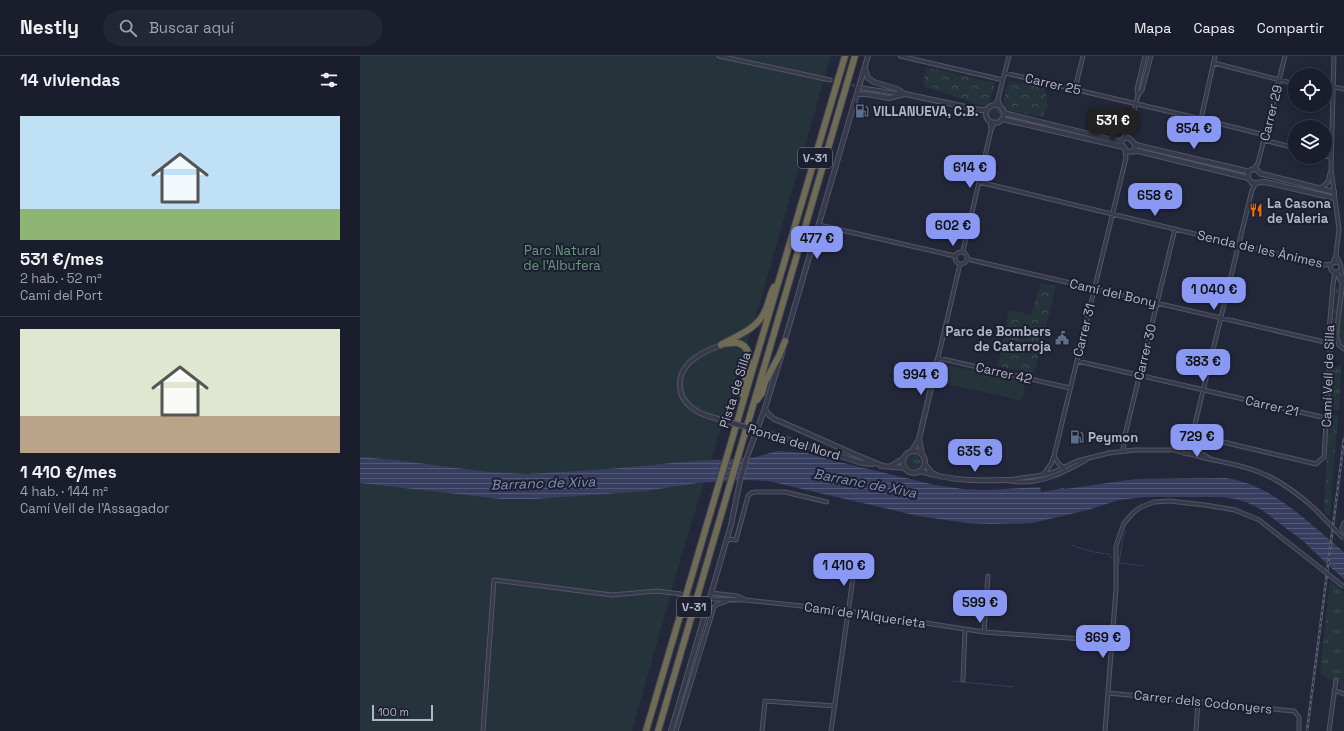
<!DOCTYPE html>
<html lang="es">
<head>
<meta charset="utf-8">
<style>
  :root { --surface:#1a1d2c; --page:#232634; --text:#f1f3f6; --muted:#9fa2a9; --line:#383b48; --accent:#8999f3 }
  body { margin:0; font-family:"Space Grotesk",sans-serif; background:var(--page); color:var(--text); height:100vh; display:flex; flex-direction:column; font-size:15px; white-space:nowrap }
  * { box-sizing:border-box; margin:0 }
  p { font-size:13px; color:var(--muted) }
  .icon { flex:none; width:22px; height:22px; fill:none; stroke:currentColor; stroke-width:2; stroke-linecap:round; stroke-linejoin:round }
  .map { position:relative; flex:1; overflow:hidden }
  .details { display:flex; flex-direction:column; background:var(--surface); width:360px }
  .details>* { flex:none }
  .controls { position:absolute; left:928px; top:12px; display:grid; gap:8px }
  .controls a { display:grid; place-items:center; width:44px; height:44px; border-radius:50%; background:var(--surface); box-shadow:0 2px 10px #0003,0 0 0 1px var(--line); font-size:20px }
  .scale { position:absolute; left:12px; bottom:10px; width:61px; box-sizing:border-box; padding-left:4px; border:2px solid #b2b5c6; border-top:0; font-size:11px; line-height:14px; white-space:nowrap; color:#b2b5c6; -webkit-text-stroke:3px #1c1f2f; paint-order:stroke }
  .price { position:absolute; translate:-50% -34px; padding:0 9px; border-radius:8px; background:var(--accent); color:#111; font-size:13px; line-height:26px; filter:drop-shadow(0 1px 2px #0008) }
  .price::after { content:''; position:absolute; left:50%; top:24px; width:12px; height:9px; margin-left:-6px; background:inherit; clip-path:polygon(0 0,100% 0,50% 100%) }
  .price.on { background:#222; color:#fff }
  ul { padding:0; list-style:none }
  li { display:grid; align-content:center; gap:8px; height:212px; padding:0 20px }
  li+li { border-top:1px solid var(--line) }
  li span { display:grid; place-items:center; height:124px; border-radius:0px; color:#555 }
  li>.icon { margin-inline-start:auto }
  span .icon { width:72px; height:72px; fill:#fffc; stroke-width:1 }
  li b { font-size:17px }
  h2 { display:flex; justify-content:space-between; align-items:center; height:48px; padding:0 20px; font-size:17px }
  header { display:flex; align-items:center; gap:24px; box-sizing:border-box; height:56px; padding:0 20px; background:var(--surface); border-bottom:1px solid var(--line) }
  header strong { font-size:19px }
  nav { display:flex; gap:22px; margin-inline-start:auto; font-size:14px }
  .search { width:280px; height:36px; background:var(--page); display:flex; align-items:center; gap:10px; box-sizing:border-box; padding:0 14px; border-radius:22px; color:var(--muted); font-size:15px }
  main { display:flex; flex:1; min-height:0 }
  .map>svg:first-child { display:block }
  .grass { fill:url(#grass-tufts) }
  .forest { fill:url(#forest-crowns) }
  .park { fill:#25333b }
  .water { fill:url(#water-rules) }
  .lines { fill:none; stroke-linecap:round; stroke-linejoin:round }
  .stream { stroke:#373e60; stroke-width:1 }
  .minor-tunnel { stroke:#383c4f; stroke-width:3; stroke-dasharray:3 1.5; stroke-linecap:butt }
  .minor-casing { stroke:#525565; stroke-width:5 }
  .tertiary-casing { stroke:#525565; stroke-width:6 }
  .motorway-casing { stroke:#3f4252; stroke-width:8 }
  .minor { stroke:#373a4a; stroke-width:3 }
  .tertiary { stroke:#373a4a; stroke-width:4 }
  .motorway { stroke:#706b54; stroke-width:6 }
  .rail-casing { stroke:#595d71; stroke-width:2.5 }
  .rail { stroke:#1c1f2f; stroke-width:1; stroke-dasharray:3; stroke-linecap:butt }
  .minor-bridge-casing { stroke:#525565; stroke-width:5; stroke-linecap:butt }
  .tertiary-bridge-casing { stroke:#525565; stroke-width:6; stroke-linecap:butt }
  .minor-bridge { stroke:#373a4a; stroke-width:3 }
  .tertiary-bridge { stroke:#373a4a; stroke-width:4 }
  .labels { text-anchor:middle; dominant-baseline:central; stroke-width:4; stroke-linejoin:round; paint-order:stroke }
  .shield { fill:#1c1f2f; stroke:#858899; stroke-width:1 }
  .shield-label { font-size:12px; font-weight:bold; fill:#b2b5c6 }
  .street-label { font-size:13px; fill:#b2b5c6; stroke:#1c1f2f }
  .poi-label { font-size:13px; font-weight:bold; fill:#b2b5c6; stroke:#1c1f2f; text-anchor:start }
  .park-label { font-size:13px; fill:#6a967e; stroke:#1c1f2f }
  .water-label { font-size:14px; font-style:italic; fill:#828bb2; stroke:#1c1f2f }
</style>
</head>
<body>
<header>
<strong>Nestly</strong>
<div class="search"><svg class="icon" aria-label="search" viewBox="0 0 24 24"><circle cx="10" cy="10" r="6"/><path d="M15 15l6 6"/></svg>Buscar aquí</div>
<nav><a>Mapa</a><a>Capas</a><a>Compartir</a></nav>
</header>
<main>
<section class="details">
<h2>14 viviendas<svg class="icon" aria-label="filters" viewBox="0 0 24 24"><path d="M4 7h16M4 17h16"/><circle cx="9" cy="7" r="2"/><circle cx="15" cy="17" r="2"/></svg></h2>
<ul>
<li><span style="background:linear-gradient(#bfe0f5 75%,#8fb573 0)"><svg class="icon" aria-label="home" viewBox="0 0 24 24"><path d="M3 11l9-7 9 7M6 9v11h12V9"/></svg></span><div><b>531 €/mes</b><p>2 hab. · 52 m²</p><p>Camí del Port</p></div></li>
<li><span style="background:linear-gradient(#dfe7d0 70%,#b9a48a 0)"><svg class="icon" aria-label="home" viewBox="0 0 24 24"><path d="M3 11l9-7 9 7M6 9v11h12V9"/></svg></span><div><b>1 410 €/mes</b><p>4 hab. · 144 m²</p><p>Camí Vell de l'Assagador</p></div></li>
</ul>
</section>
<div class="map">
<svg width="984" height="675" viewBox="0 0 984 675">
  <defs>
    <pattern id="grass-tufts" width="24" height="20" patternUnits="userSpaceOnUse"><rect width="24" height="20" fill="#25333b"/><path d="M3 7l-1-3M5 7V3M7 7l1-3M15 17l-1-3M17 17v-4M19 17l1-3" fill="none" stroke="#424e56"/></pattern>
    <pattern id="forest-crowns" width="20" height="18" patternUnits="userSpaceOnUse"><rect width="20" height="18" fill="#25333b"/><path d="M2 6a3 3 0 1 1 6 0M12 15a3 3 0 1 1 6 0" fill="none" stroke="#424e56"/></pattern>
    <pattern id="water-rules" width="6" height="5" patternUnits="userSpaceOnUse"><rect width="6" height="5" fill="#373e60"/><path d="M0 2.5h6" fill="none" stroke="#525875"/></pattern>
  </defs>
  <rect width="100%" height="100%" fill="#23273a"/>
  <path class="grass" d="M630.5 58a5.5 5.5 0 1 1 11 0a5.5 5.5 0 1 1-11 0Z
    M980 227V230L974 275H971L976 232Z
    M984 238V289L981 286 978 278Z
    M981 309 979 354 969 353 972 313Z
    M969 358 978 359 970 461 964 455Z
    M546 406a8 8 0 1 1 16 0a8 8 0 1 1-16 0Z
    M970 525 984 536V635L980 633 979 625 970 624 960 617Z"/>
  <path class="forest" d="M566 11 635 27 628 52 563 30Z
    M648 25 685 31 688 51 682 61 642 53Z
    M681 227 696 230 674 318 638 310 649 254 671 259Z"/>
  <path class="park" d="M0 0H471L396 260 324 491 272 675H0Z
    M582 308 662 324 665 334 662 345 579 326Z"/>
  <path class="water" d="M417 395 447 397 479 406 575 429 603 433 627 434 680 431 681 436 704 432 705 433 776 423 866 422C914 429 948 467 984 496V523L966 507 943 485 902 454 888 447 876 443 860 441H785L759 444 728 454 672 467 630 468 606 467 558 460 408 425 384 424 337 427 286 435 175 443H141L0 427V401L35 404 128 416 168 418 249 413 334 405 392 402Z"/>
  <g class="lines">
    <path class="stream" d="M712 489C724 494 736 497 749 498L752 503
      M759 507 763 482 766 475
      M760 507 783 510
      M593 625 653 631"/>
    <path class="minor-tunnel" d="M470 24 503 32
      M325 539 352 543"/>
    <g class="minor-casing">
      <path id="minor" d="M359 0 470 24
        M540 0 643 24
        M854 7 935 28
        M645 17 841 63 905 79
        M974 31 984 33
        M503 32 534 37 543 38
        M715 33 723 0
        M965 36 973 38
        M778 39 782 34 791 0
        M638 43 640 50
        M635 49 638 43 649 0
        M841 63 855 0
        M630 65 631 74
        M764 82 770 70 778 39 777 33 785 0
        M904 84 935 92
        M965 100 971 101
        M894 113 898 107 925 0
        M619 126 964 209 972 208
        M960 133 968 126 970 117
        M459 169 595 200
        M603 195 631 74 635 66
        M595 202a6 6 0 1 1 12 0a6 6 0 1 1-12 0Z
        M976 199 981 210V213L978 216H973L971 214 970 209 974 206 979 207
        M607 203 969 287
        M973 207 976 199 979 173 971 113 974 0
        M600 208 578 302 710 332
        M981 213 983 225 976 278 979 289 984 293
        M977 217 982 228
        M717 305 966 362
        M832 378 846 382
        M821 392a6 6 0 1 1 12 0a6 6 0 1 1-12 0Z
        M832 387V380L892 134 896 127
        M833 389 837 384 846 382 956 408 964 401 970 297 969 275 973 228 975 217
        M834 391 842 398 849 402
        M763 395 765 379 815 173
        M830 398C852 405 877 407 899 416 920 424 937 437 954 452
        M694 400 698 407 704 412
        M683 419 691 408 694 400 766 102 765 95
        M648 424 683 419 694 416 717 405 749 397 775 394H814L822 396
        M650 425C678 430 703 417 726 404
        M984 467 982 472 984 476
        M367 483 376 484 388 440 391 437 395 436H425L467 446
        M351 537 377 540 384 543
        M353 543 385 544 488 555 624 576 751 585
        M624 576 628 520
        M603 624 605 573
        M974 634 984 638
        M748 637 934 655 939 661V675
        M123 675 134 524 252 539 297 535 321 538
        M316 675 354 551 356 549 367 545
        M402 675 405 645 475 650
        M471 675 495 508
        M745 675 756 533V490L764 467 774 456 781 451 794 446 809 445 845 449 875 454 899 464 949 503
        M836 675 838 645
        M969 675 976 624"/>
    </g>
    <g class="tertiary-casing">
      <path id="tertiary" d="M505 13 508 22 514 26 537 33 545 38 620 54H627
        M497 38H506L529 42 545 38
        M626 58a9 9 0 1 1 18 0a9 9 0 1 1-18 0Z
        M644 57 757 85 762 84
        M642 63 763 91
        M775 88 780 90 886 115 896 113 901 118 907 119 974 136
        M772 95 775 92V88L769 82H764L762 84 761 87 767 96 778 95 888 122
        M891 114 888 117V122L892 127 905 126 974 142
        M424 287 508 0
        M405 352 407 357 414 363C451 378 486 396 523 410
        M348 360C342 358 336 355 331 351 317 340 316 320 329 307 337 299 350 293 361 289
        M417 380 502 407 512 408
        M552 395 559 383
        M543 406a11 11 0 1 1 22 0a11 11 0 1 1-22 0Z
        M562 398 559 383 578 302
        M565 408 572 417 576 419
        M521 410 545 412
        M531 410 544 402
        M559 415C592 425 615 425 648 424
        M311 675 371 469 380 425 387 401 405 352 423 294"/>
    </g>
    <g class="motorway-casing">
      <path id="motorway" d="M362 288C367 288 374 286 378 287 399 293 384 324 382 338
        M361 289C375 280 396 274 404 257 409 249 409 239 414 231
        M397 344 402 337 405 326 419 300 425 285
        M286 675 485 0
        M298 675 495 0"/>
    </g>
    <use href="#minor" class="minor"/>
    <use href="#tertiary" class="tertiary"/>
    <use href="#motorway" class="motorway"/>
    <g class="rail-casing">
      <path id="rail" d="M947 675 984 383"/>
    </g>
    <use href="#rail" class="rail"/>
    <g class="minor-bridge-casing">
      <path id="minor-bridge" d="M954 452 984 483
        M949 503 984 531"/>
    </g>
    <g class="tertiary-bridge-casing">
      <path id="tertiary-bridge" d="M348 360 417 380"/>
    </g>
    <use href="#minor-bridge" class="minor-bridge"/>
    <use href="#tertiary-bridge" class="tertiary-bridge"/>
  </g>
  <defs>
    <g id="fuel-bare" transform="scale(1.08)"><path d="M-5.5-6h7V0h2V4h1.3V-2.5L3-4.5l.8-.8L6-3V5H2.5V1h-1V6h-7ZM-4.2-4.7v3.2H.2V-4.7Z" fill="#5c6f8a" stroke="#1c1f2f" stroke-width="2.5" paint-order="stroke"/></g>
    <g id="restaurant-bare" transform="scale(1.08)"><path d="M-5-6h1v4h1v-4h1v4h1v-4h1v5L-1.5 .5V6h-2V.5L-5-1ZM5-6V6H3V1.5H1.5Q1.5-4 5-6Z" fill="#e8710a" stroke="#1c1f2f" stroke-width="2.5" paint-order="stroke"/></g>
    <g id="civic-bare" transform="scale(1.08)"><path d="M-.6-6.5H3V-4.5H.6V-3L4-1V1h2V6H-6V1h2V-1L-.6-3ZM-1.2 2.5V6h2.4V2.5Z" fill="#5c6f8a" stroke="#1c1f2f" stroke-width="2.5" paint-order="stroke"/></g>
  </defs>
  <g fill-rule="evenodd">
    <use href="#fuel-bare" x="502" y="55"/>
    <use href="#restaurant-bare" x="896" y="154"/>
    <use href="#civic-bare" x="702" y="282"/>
    <use href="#fuel-bare" x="717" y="381"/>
  </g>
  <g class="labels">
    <g class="shield">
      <rect x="438" y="92" width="34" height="20" rx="3"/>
      <rect x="317" y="541" width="34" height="20" rx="3"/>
    </g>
    <g class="shield-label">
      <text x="455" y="102">V-31</text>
      <text x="334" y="551">V-31</text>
    </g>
    <g class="street-label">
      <text transform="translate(693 28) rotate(13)">Carrer 25</text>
      <text transform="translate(911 57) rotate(-76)">Carrer 29</text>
      <text transform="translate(900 193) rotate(13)">Senda de les Ànimes</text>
      <text transform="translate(753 237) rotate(13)">Camí del Bony</text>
      <text transform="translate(724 274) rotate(-76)">Carrer 31</text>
      <text transform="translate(785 296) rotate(-76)">Carrer 30</text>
      <text transform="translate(644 317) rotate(13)">Carrer 42</text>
      <text transform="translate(968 320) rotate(-88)">Camí Vell de Silla</text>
      <text transform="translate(375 334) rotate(-73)">Pista de Silla</text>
      <text transform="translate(912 350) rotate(13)">Carrer 21</text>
      <text transform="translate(434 386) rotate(17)">Ronda del Nord</text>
      <text transform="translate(505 559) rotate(8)">Camí de l'Alquerieta</text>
      <text transform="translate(843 646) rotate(6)">Carrer dels Codonyers</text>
    </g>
    <g class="poi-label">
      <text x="513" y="55">VILLANUEVA, C.B.</text>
      <text x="907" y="147">La Casona<tspan x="907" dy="15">de Valeria</tspan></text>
      <text x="691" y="275" text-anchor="end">Parc de Bombers<tspan x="691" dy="15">de Catarroja</tspan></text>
      <text x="728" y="381">Peymon</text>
    </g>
    <g class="park-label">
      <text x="202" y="194">Parc Natural<tspan x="202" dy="15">de l'Albufera</tspan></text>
    </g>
    <g class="water-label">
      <text transform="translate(183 427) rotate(-2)">Barranc de Xiva</text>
      <text transform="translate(505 427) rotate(11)">Barranc de Xiva</text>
    </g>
  </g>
</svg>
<div class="controls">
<a><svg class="icon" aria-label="locate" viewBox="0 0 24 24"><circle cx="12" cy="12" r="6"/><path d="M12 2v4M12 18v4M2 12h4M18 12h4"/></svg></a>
<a><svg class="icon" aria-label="layers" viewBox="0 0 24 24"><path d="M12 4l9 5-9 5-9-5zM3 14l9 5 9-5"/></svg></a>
</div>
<div class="scale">100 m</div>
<b class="price on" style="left:753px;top:86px">531 €</b>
<b class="price" style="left:834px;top:94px">854 €</b>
<b class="price" style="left:610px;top:133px">614 €</b>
<b class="price" style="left:795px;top:161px">658 €</b>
<b class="price" style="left:593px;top:191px">602 €</b>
<b class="price" style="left:457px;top:204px">477 €</b>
<b class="price" style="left:854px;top:255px">1 040 €</b>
<b class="price" style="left:843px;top:327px">383 €</b>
<b class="price" style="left:561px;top:340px">994 €</b>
<b class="price" style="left:837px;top:402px">729 €</b>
<b class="price" style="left:615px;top:417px">635 €</b>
<b class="price" style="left:484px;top:531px">1 410 €</b>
<b class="price" style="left:620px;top:568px">599 €</b>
<b class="price" style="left:743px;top:603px">869 €</b>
</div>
</main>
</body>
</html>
